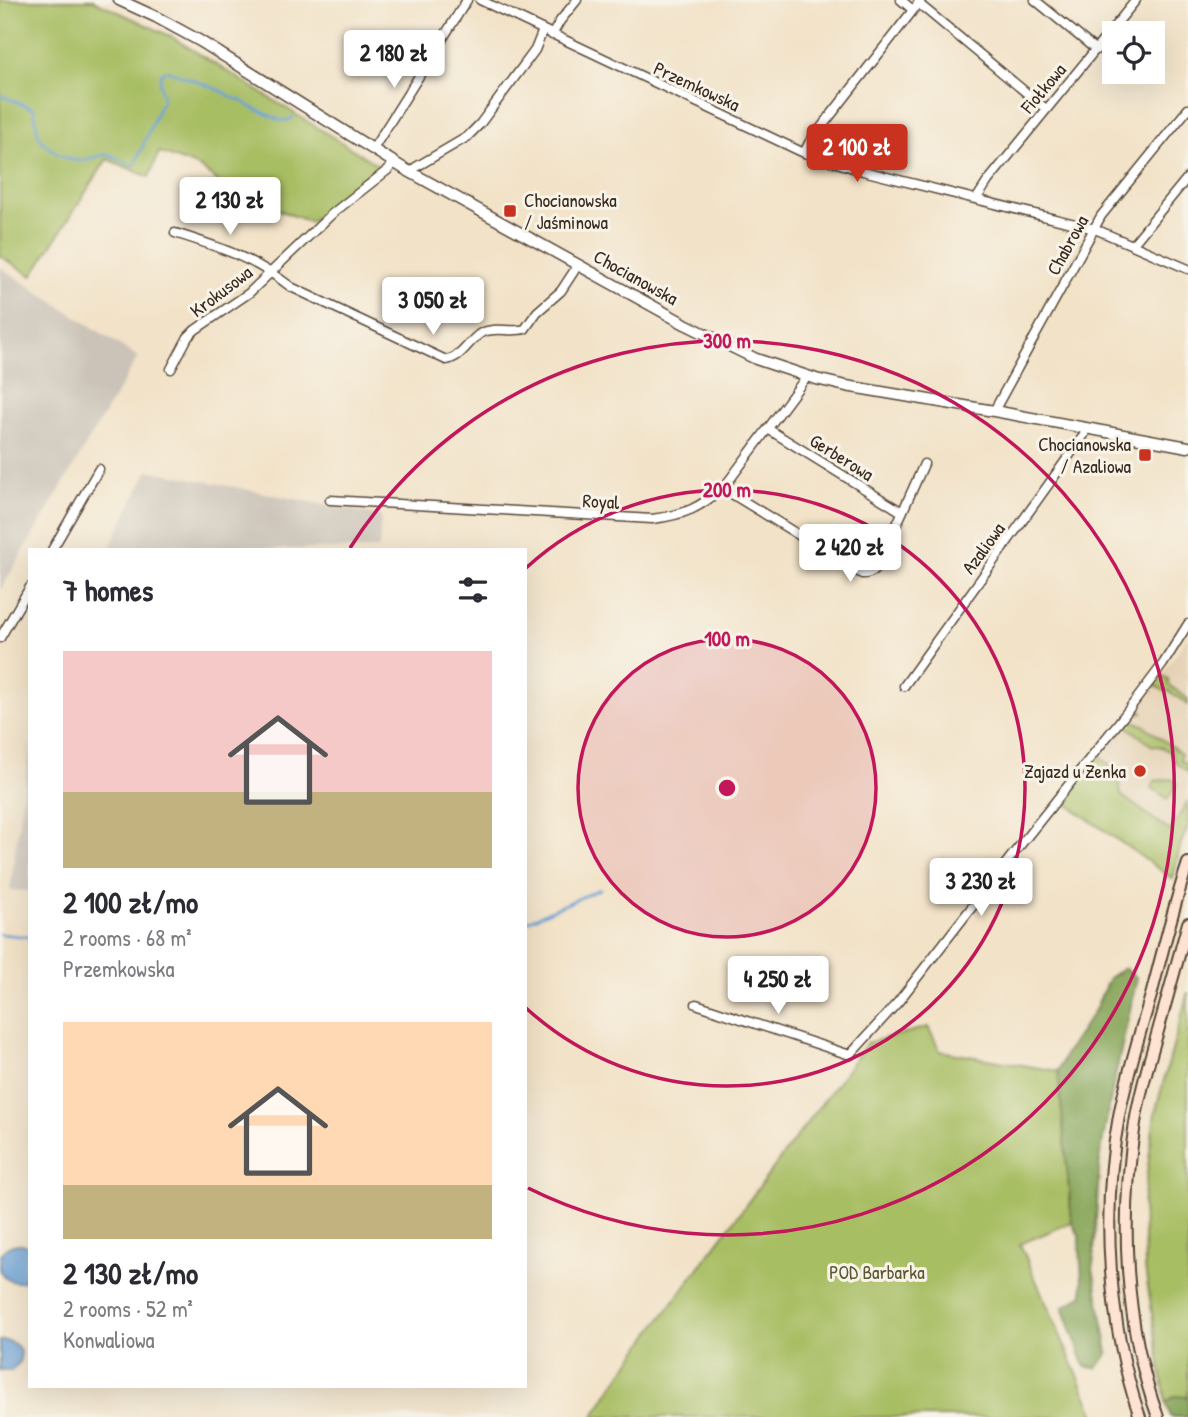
<!DOCTYPE html>
<html lang="en">
<head>
<meta charset="utf-8">
<style>
  :root { --surface:#fff; --page:#f7f7f7; --text:#2b2b33; --muted:#7c7c81; --accent:#c8321e }
  body { margin:0; font-family:"Patrick Hand",sans-serif; background:var(--page); color:var(--text); height:100vh; display:flex; flex-direction:column; font-size:26px; white-space:nowrap }
  * { box-sizing:border-box; margin:0 }
  p { font-size:23px; color:var(--muted) }
  .icon { flex:none; width:38px; height:38px; fill:none; stroke:currentColor; stroke-width:2; stroke-linecap:round; stroke-linejoin:round }
  .map { position:relative; flex:1; overflow:hidden }
  .drawer { position:absolute; left:28px; top:548px; width:499px; height:840px; display:flex; flex-direction:column; background:var(--surface); border-radius:0px; box-shadow:0 7px 28px #0002 }
  .drawer>* { flex:none }
  .buttons { position:absolute; left:1102px; top:21px; display:grid; gap:14px }
  .buttons a { display:grid; place-items:center; width:63px; height:63px; border-radius:0px; background:var(--surface); box-shadow:0 7px 28px #0002; font-size:35px }
  .price { position:absolute; translate:-50% -60px; padding:0 16px; border-radius:7px; background:#fff; color:#222; font-size:23px; line-height:46px; filter:drop-shadow(0 2px 4px #0008) }
  .price::after { content:''; position:absolute; left:50%; top:42px; width:21px; height:16px; margin-left:-10px; background:inherit; clip-path:polygon(0 0,100% 0,50% 100%) }
  .price.selected { background:var(--accent); color:#fff }
  ul { padding:0; list-style:none }
  li { display:grid; align-content:center; gap:14px; height:371px; padding:0 35px }
  li span { display:grid; place-items:center; height:217px; border-radius:0px; color:#555 }
  li>.icon { margin-inline-start:auto }
  span .icon { width:126px; height:126px; fill:#fffc; stroke-width:1 }
  li b { font-size:30px }
  h2 { display:flex; justify-content:space-between; align-items:center; height:84px; padding:0 35px; font-size:30px }
  .map>svg:first-child { display:block }
  .built { fill:#e5d1b4 }
  .industrial { fill:#cbc3b8 }
  .green { fill:#a8be63; stroke:#727440; stroke-width:2 }
  .forest { fill:#86a559; stroke:#60683c; stroke-width:2 }
  .water { fill:#669fd5; stroke:#50647a; stroke-width:2 }
  .lines { fill:none; stroke-linecap:round; stroke-linejoin:round }
  .stream { stroke:#669fd5; stroke-width:2.5 }
  .minor-casing { stroke:#564637; stroke-width:11 }
  .tertiary-casing { stroke:#564637; stroke-width:13 }
  .secondary-casing { stroke:#564637; stroke-width:14 }
  .minor { stroke:#fff; stroke-width:8 }
  .tertiary { stroke:#fff; stroke-width:10 }
  .secondary { stroke:#fee3d2; stroke-width:10 }
  .ring { fill:none; stroke:#c2185b; stroke-width:3.5 }
  .poi-dot { fill:#c8321e; stroke:#f7f3e8; stroke-width:2.5 }
  .labels { text-anchor:middle; dominant-baseline:central; stroke-width:6; stroke-linejoin:round; paint-order:stroke }
  .street-label { font-size:19px; fill:#3b2a1e; stroke:#f7f3e8 }
  .poi-label { font-size:19px; fill:#3b2a1e; stroke:#f7f3e8; text-anchor:end }
  .park-label { font-size:19px; fill:#5c5633; stroke:#f7f3e8 }
  .centre { fill:#c2185b; stroke:#f7f3e8; stroke-width:3.5 }
  .ring-label { font-size:21px; text-anchor:middle; font-weight:bold; fill:#c2185b; stroke:#f7f3e8; stroke-width:6; stroke-linejoin:round; paint-order:stroke }
</style>
</head>
<body>
<div class="map">
<svg width="1188" height="1417" viewBox="0 0 1188 1417">
  <rect width="100%" height="100%" fill="#f7f3e8"/>
  <filter id="ink" filterUnits="userSpaceOnUse"><feTurbulence type="fractalNoise" baseFrequency=".0143" numOctaves="2"/><feDisplacementMap in="SourceGraphic" scale="14" xChannelSelector="R" yChannelSelector="G"/><feConvolveMatrix kernelMatrix="1 2 1 2 8 2 1 2 1" color-interpolation-filters="sRGB"/></filter>
  <filter id="wash" filterUnits="userSpaceOnUse"><feTurbulence type="fractalNoise" baseFrequency=".00686" numOctaves="4" result="noise"/><feDisplacementMap in="SourceGraphic" scale="28" xChannelSelector="R" yChannelSelector="G"/><feGaussianBlur stdDeviation="1.57" result="paint"/><feColorMatrix in="noise" values="0 0 0 0 0 0 0 0 0 0 0 0 0 0 0 0 0 1.4 0 .05"/><feComposite in="paint" operator="in"/></filter>
  <g filter="url(#wash)">
    <rect width="100%" height="100%" fill="#f2e2c7"/>
    <path class="built" d="M1188 635V827L1181 843 1173 879 1064 802 1099 756 1128 714 1176 655Z"/>
    <path class="industrial" d="M0 267 138 357 0 591Z
      M148 470 381 516 379 549H109Z
      M30 742V891L10 890Z"/>
    <path class="green" d="M0 0H93L170 36 381 167 310 222 232 192 199 167 159 152 149 177 107 159 32 276 0 256Z
      M1161 675 1168 679 1169 685 1188 699V705L1169 691H1164L1154 684 1136 706 1143 712 1138 714 1133 709 1159 676Z
      M1134 721 1145 726 1181 754 1180 760 1186 764 1188 761V772L1176 763 1170 752 1161 747 1151 745 1124 724 1126 722Z
      M1099 756 1119 772 1118 774 1121 795 1170 831 1188 801V827L1181 843 1173 879 1064 802Z
      M1172 779 1177 784 1168 799 1152 788 1154 781Z
      M1188 992V1401L1166 1403 1145 1268 1143 1204 1155 1113Z
      M928 1027 940 1051 1058 1071 1072 1222 1020 1244 1096 1417H593L610 1390 656 1325 867 1043Z"/>
    <path class="forest" d="M1124 968 1137 978 1113 1086 1100 1155 1093 1268 1108 1353 1097 1368 1085 1367 1063 1307 1083 1295 1079 1235 1072 1222 1058 1071 1066 1053 1095 1010 1109 978Z
      M1174 1396 1188 1397V1417H1171L1166 1403Z"/>
    <path class="water" d="M17 1244H23L30 1248V1278C18 1285 7 1283 0 1271 0 1256 0 1247 17 1244Z
      M0 1341C21 1339 28 1359 11 1371H0Z"/>
    <g class="lines">
      <path class="stream" d="M0 95 34 109 38 134 42 141 59 155 74 160 80 161 108 154 134 166 163 98 160 85 161 74 164 71H170L224 92 233 98 243 101 249 106 282 121 291 119 293 117
        M525 922 600 889
        M0 934 30 937"/>
    </g>
  </g>
  <g filter="url(#ink)">
    <g class="lines">
      <g class="minor-casing">
        <path id="minor" d="M480 0 804 153 863 171 1095 229 1188 269
          M901 0 913 10
          M1035 0 1096 50
          M918 3 1046 109
          M552 35 560 21 577 0
          M373 149 467 0
          M804 153 809 143 921 0
          M412 173 416 167 467 137 480 124 535 50 543 30
          M977 198 988 181 1136 0
          M175 233C219 247 254 258 291 287L446 360C462 358 468 341 481 333 494 326 511 333 525 329L537 312 561 291 578 265
          M1133 244 1188 177
          M171 369 188 337 195 330 249 293 333 213 389 169 393 162
          M994 411 1101 216 1188 109
          M768 429 902 512
          M725 486 732 494 862 574C872 574 875 571 880 562L924 464
          M330 500 652 519C685 515 700 508 725 486L807 376
          M52 550 99 469
          M0 638 30 587
          M904 686 1084 435 1085 427
          M696 1004 850 1055 898 1002 1014 853 1123 717 1163 664 1188 624"/>
      </g>
      <g class="tertiary-casing">
        <path id="tertiary" d="M119 0 156 17 200 41 403 168 685 324 756 359 816 379 846 386 994 411 1188 447"/>
      </g>
      <g class="secondary-casing">
        <path id="secondary" d="M1140 1417C1108 1324 1101 1212 1119 1116 1127 1074 1140 1033 1152 992 1163 949 1174 905 1188 863
          M1158 1417C1124 1324 1120 1220 1135 1123 1140 1092 1149 1061 1158 1031 1168 995 1178 959 1188 923"/>
      </g>
      <use href="#minor" class="minor"/>
      <use href="#tertiary" class="tertiary"/>
      <use href="#secondary" class="secondary"/>
    </g>
  </g>
  <circle cx="727" cy="788" r="149" fill="#c2185b" fill-opacity=".12"/>
  <g class="ring">
    <circle cx="727" cy="788" r="149"/>
    <path d="M526 568A298 298 0 1 1 526 1008"/>
    <path d="M350 548A447 447 0 1 1 528 1188"/>
  </g>
  <g class="poi-dot">
    <rect x="503" y="204" width="14" height="14" rx="3.5"/>
    <rect x="1138" y="448" width="14" height="14" rx="3.5"/>
    <circle cx="1140" cy="771" r="7"/>
  </g>
  <g class="labels">
    <g class="street-label">
      <text transform="translate(697 86) rotate(25)">Przemkowska</text>
      <text transform="translate(1043 88) rotate(-50)">Fiołkowa</text>
      <text transform="translate(1067 245) rotate(-61)">Chabrowa</text>
      <text transform="translate(636 277) rotate(29)">Chocianowska</text>
      <text transform="translate(221 291) rotate(-37)">Krokusowa</text>
      <text transform="translate(842 457) rotate(32)">Gerberowa</text>
      <text transform="translate(601 501) rotate(3)">Royal</text>
      <text transform="translate(983 548) rotate(-54)">Azaliowa</text>
    </g>
    <g class="poi-label">
      <text x="524" y="200" text-anchor="start">Chocianowska<tspan x="524" dy="22">/ Jaśminowa</tspan></text>
      <text x="1131" y="444">Chocianowska<tspan x="1131" dy="22">/ Azaliowa</tspan></text>
      <text x="1126" y="771">Zajazd u Zenka</text>
    </g>
    <g class="park-label">
      <text x="877" y="1272">POD Barbarka</text>
    </g>
  </g>
  <circle cx="727" cy="788" r="10" class="centre"/>
  <g class="ring-label">
    <text x="727" y="348">300 m</text>
    <text x="727" y="497">200 m</text>
    <text x="727" y="646">100 m</text>
  </g>
</svg>
<div class="buttons">
<a><svg class="icon" aria-label="locate" viewBox="0 0 24 24"><circle cx="12" cy="12" r="6"/><path d="M12 2v4M12 18v4M2 12h4M18 12h4"/></svg></a>
</div>
<b class="price" style="left:394px;top:90px">2 180 zł</b>
<b class="price selected" style="left:857px;top:184px">2 100 zł</b>
<b class="price" style="left:230px;top:237px">2 130 zł</b>
<b class="price" style="left:433px;top:337px">3 050 zł</b>
<b class="price" style="left:850px;top:584px">2 420 zł</b>
<b class="price" style="left:981px;top:918px">3 230 zł</b>
<b class="price" style="left:778px;top:1016px">4 250 zł</b>
<section class="drawer">
<h2>7 homes<svg class="icon" aria-label="filters" viewBox="0 0 24 24"><path d="M4 7h16M4 17h16"/><circle cx="9" cy="7" r="2"/><circle cx="15" cy="17" r="2"/></svg></h2>
<ul>
<li><span style="background:linear-gradient(#f6c9c9 65%,#c2b280 0)"><svg class="icon" aria-label="home" viewBox="0 0 24 24"><path d="M3 11l9-7 9 7M6 9v11h12V9"/></svg></span><div><b>2 100 zł/mo</b><p>2 rooms · 68 m²</p><p>Przemkowska</p></div></li>
<li><span style="background:linear-gradient(#ffd9b3 75%,#c2b280 0)"><svg class="icon" aria-label="home" viewBox="0 0 24 24"><path d="M3 11l9-7 9 7M6 9v11h12V9"/></svg></span><div><b>2 130 zł/mo</b><p>2 rooms · 52 m²</p><p>Konwaliowa</p></div></li>
</ul>
</section>
</div>
</body>
</html>
